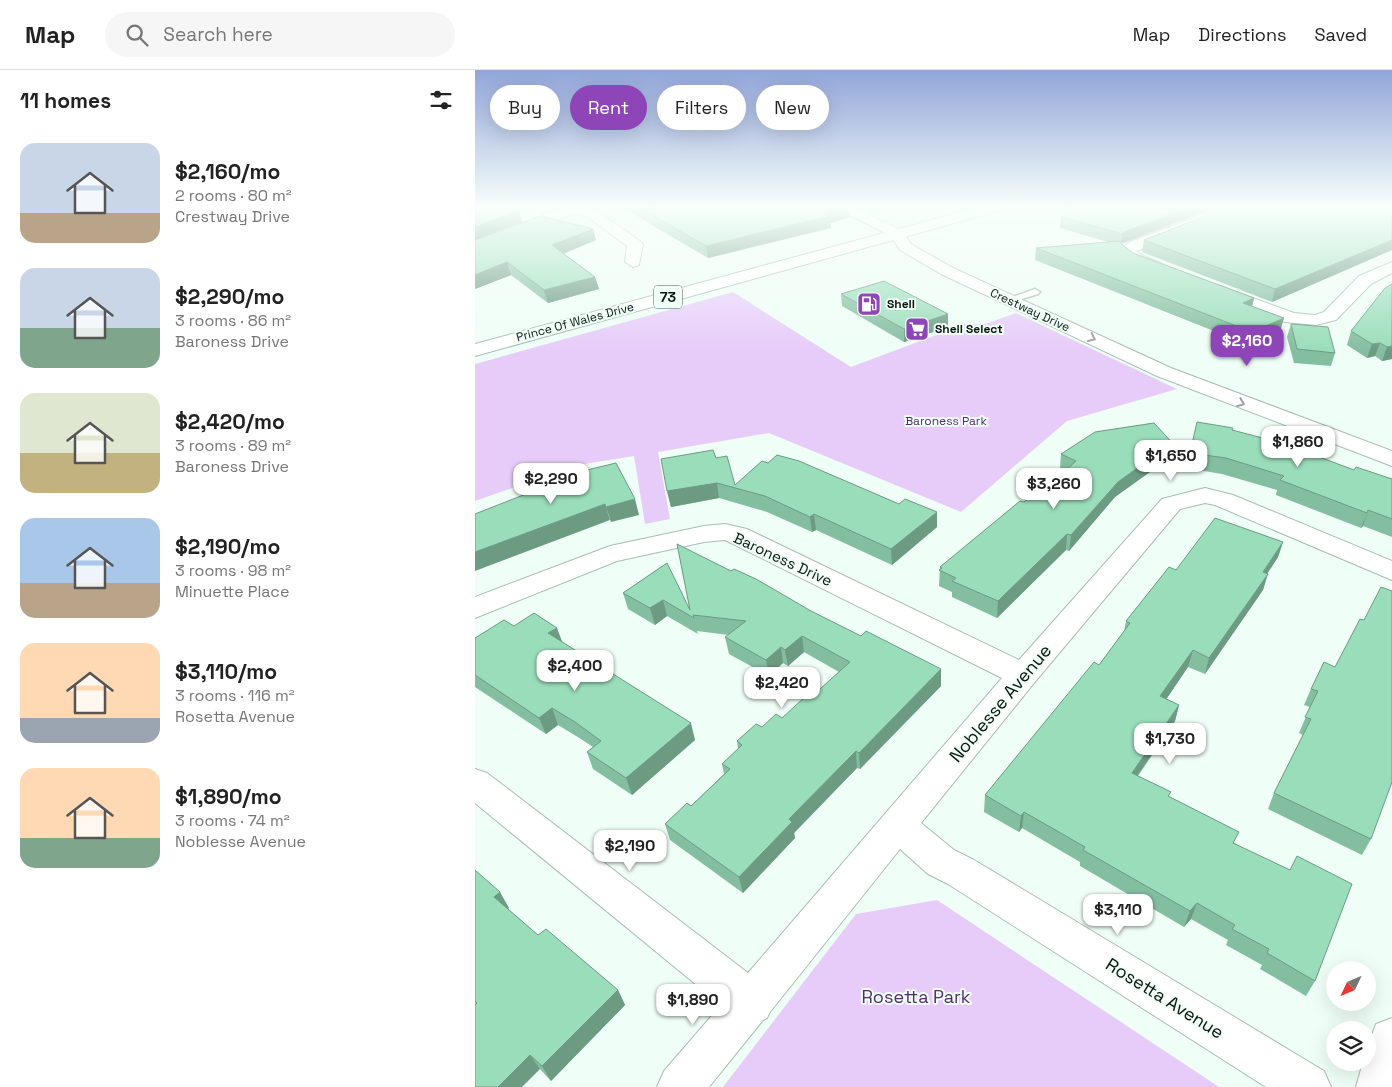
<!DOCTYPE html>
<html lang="en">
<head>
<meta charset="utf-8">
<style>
  :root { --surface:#fff; --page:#f6f6f6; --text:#222; --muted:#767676; --line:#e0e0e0; --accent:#8e45b7 }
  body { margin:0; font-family:"Space Grotesk",sans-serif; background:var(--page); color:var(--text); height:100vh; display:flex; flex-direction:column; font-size:19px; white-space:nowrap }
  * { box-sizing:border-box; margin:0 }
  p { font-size:16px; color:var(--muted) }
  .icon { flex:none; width:28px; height:28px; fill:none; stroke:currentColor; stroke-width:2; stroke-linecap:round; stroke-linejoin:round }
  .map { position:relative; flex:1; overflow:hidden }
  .sheet { display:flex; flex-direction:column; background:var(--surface); width:475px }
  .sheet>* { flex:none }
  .banner { position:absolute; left:15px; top:15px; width:475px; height:45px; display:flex; gap:10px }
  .needle { width:32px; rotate:226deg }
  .tools { position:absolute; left:851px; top:891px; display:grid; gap:10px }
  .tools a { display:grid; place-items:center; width:50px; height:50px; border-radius:50%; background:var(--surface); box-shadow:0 5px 20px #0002; font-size:25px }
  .price { position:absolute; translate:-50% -42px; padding:0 11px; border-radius:10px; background:#fff; color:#222; font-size:16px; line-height:32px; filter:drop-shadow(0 1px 2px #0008) }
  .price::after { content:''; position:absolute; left:50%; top:30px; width:15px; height:11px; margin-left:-8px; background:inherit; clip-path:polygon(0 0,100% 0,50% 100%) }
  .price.selected { background:var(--accent); color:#fff }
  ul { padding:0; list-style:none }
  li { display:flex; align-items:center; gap:15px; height:125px; padding:0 20px }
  li span { display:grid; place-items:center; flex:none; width:140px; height:100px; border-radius:15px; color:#555 }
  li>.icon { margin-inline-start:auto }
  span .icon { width:60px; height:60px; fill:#fffc; stroke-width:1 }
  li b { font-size:21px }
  h2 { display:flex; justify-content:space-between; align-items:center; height:60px; padding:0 20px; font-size:21px }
  .pill { padding:0 18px; border-radius:22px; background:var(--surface); box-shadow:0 5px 20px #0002; font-size:18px; line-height:45px }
  .pill.selected { background:var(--accent); color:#fff }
  header { display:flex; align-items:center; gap:30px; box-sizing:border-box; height:70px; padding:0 25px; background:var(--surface); border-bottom:1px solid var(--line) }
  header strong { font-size:24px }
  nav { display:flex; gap:28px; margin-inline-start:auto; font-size:18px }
  .search { width:350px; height:45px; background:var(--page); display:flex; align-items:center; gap:12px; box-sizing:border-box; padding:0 18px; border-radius:28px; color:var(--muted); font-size:19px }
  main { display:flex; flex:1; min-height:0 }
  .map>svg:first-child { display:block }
  .green { fill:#e7ccf9 }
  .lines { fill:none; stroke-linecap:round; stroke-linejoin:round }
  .lane-casing { stroke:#a6beb1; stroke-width:3 }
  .street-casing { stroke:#a6beb1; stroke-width:2 }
  .secondary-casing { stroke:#a6beb1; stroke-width:2 }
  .primary-casing { stroke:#a6beb1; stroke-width:2 }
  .lane { fill:#fff; fill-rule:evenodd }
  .street { fill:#fff; fill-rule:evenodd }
  .secondary { fill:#fff; fill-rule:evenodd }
  .primary { fill:#fff; fill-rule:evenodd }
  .wall { fill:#84bea0 }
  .shaded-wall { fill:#6c9b82 }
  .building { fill:#9addba; stroke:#6c9b82 }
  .oneway { stroke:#9da19f }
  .labels { text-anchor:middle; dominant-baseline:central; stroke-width:4; stroke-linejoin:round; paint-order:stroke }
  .far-poi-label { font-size:12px; font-weight:bold; fill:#0b140f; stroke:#effef6; text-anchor:start }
  .far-street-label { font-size:12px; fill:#0b140f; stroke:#effef6 }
  .far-park-label { font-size:12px; fill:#552b6c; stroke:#effef6 }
  .shield { fill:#effef6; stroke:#4f5a54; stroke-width:1 }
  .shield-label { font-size:14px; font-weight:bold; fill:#0b140f }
  .street-label { font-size:15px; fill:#0b140f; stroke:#effef6 }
  .near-street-label { font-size:18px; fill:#0b140f; stroke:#effef6 }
  .near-park-label { font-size:18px; fill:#552b6c; stroke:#effef6 }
</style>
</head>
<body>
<header>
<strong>Map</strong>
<div class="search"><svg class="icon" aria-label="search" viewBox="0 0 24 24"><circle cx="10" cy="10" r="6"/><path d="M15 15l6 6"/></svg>Search here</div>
<nav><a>Map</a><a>Directions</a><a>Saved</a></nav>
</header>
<main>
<section class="sheet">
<h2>11 homes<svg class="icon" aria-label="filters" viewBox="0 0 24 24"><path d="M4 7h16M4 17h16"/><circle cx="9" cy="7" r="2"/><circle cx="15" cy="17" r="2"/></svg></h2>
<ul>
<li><span style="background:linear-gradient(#c9d6e8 70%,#b9a48a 0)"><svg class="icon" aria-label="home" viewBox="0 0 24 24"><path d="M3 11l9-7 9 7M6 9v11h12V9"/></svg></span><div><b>$2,160/mo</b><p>2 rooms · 80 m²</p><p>Crestway Drive</p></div></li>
<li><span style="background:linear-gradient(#c9d6e8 60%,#7fa58c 0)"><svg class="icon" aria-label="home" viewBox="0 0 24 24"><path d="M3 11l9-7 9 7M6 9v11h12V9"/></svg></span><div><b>$2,290/mo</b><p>3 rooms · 86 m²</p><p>Baroness Drive</p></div></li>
<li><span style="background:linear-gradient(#dfe7d0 60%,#c2b280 0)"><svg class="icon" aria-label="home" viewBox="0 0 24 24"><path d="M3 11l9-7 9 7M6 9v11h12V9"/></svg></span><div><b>$2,420/mo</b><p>3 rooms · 89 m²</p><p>Baroness Drive</p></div></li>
<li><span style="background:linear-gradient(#a9c7e8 65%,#b9a48a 0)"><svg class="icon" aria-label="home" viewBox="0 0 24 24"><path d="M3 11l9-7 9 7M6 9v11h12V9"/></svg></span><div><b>$2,190/mo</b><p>3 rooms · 98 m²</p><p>Minuette Place</p></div></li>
<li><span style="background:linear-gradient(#ffd9b3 75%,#9aa5b1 0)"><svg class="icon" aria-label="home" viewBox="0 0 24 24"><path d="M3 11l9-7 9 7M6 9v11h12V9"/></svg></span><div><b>$3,110/mo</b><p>3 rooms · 116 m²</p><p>Rosetta Avenue</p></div></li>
<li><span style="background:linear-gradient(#ffd9b3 70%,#7fa58c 0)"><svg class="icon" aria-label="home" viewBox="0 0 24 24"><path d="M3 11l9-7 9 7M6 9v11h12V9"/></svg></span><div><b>$1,890/mo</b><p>3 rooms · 74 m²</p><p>Noblesse Avenue</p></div></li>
</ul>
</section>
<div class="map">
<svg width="917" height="1017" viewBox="0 0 917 1017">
  <rect width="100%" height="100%" fill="#effef6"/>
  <path class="green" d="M258 222 376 297 493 253 507 255 541 243 702 319 592 351 486 442 294 363 183 382 195 449 170 454 159 386 103 395 0 431V294Z
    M462 830 744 1017H248L381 844Z"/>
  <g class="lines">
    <g class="lane-casing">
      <path id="lane" d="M560 219 565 222 563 224 534 233 529 230Z"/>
    </g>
    <g class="street-casing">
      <path id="street" d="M87 138H113L124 142 165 171 168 174 164 195 158 197 150 192 152 176 114 148 100 143 0 182V172Z
        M362 138H381L427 161 430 164 422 169 417 167Z
        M746 138H767L765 141 661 181C669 189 685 189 691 198L689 201C673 205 652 193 644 180L655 172Z
        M917 192V203L896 214 861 250 841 255 810 252 736 224 733 220 736 216 742 215 819 243 840 245 849 242 884 206Z
        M730 418 758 425 917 491V510L740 435 730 433 705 439 559 613 446 753 479 780 499 790 849 1001 856 1017H791L473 814 453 804 425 779 295 942 292 948 288 950 234 1017H182L189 1001 246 935 0 733V699L12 703 273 903 527 608 250 470 229 472 142 491 0 548V527L135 476 229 456 250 454 272 459 544 590 687 429Z
        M917 948V1017H881L888 992H892V978L901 954Z"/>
    </g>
    <g class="secondary-casing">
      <path id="secondary" d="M422 159 427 161 436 174 478 198 696 298 917 381V396L682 306 466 204 425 180 414 164Z"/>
    </g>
    <g class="primary-casing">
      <path id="primary" d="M501 138H525L523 141 0 286V274Z"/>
    </g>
    <use href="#lane" class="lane"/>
    <use href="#street" class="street"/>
    <use href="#secondary" class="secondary"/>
    <use href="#primary" class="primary"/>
  </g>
  <path class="wall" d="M0 138H35L44 140 47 152 2 169 66 146 118 159 121 170 88 184 120 207 124 219 73 233 36 205 0 219Z
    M148 138H374L375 147 356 153V158L233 188Z
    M386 138H408L394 142Z
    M613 138H740L647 174 658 183 779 228 777 236 805 262 774 275 560 190 561 178 633 172 585 158 586 147Z
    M917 138V180L797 232 667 182 669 170Z
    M917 214V289L907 291 900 286 892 288 872 275 876 261Z
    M366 224 473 244V257L429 272 367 236Z
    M816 254 860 283 856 296 819 293 812 267Z
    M757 360 879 400 917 409V467L888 456 886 458 801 425 802 420 747 404 711 398 715 383Z
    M586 384 701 395 679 399 640 427 594 481 591 480 522 548 477 527V522L464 516 465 497 549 432 562 426 589 401 585 399Z
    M241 388 260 415 462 457 417 495 341 460 337 462 292 442 244 428 196 437 192 421Z
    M808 472 803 487 792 504 788 520 730 604 713 597 691 629 704 635 700 651 663 706 694 726 760 773 840 911 831 926 785 899 787 895 751 875 753 870 716 849 709 857 605 796V792L547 758 544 762 509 742 510 725 624 595 649 562 651 551 701 500Z
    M202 474 466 616 385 699 382 698 319 763 320 768 268 823 195 770 190 754 216 736 249 704 247 694 263 679 262 671 287 657 307 648 336 627 364 602 329 582 313 596 308 593 294 606 254 584 250 567 254 565 222 561 223 564 192 546 180 555 153 539 148 523 192 493 215 540Z
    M39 556 87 572 220 670 157 725 118 699 112 682 118 677 106 669 83 655 71 664 0 617V568Z
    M849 592 896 769 887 785 793 739 799 723 828 665 824 663 835 637 829 635 836 619Z
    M0 800 34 838 33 839 63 865 143 920 150 935 76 1011 65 999 0 1017Z"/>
  <path class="shaded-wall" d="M366 138H374L375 147 356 153V158L233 188 231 176Z
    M393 138H408L394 142Z
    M712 138H740L647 173 646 176 647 164 649 162Z
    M44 140 47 152 0 170V157Z
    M118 159 121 170 80 187 77 175Z
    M917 170V180L797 232 800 219Z
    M32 192 36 205 0 219V205Z
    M120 207 124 219 73 233 69 220Z
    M779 228 776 241 768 233Z
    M473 244V257L429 272V259Z
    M809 248 805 262 774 275 777 262Z
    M905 273 900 286 892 288 897 274Z
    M917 276V289L907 291 912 277Z
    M704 380 701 395 679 399 640 427 594 481 596 465 643 412 682 384Z
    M242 413 244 428 196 437 192 421Z
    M160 429 164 445 136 452 131 437Z
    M130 434 135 450 0 501V482Z
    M893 440 888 456 886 458 892 443Z
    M462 442V457L417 495 416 479Z
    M339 444 341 460 337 462 335 447Z
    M592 464 591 480 522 548 523 531Z
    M808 472 803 487 783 518 788 502Z
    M793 504 788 520 730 604 734 588Z
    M188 530 192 546 180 555 175 538Z
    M82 558 88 574 73 563Z
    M327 566 329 582 313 596 310 580Z
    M306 577 308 593 294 606 291 590Z
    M718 580 713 597 682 643 685 626Z
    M466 599V616L385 699 384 683Z
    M704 635 700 651 653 719 657 703Z
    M77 638 83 655 71 664 64 648Z
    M216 653 220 670 157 725 151 708Z
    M381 681 382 698 319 763 320 768 268 823 264 807 314 749Z
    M549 742 547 758 544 762 546 746Z
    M25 822 34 838 28 843 19 827Z
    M722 833 716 849 709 857 715 841Z
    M143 920 150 935 76 1011 67 996Z
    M55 985 65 999 47 1017H23Z"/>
  <path class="building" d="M0 138H35L44 140 0 157Z
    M165 138H366L348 143 355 146 231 176Z
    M613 138H712L649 162 647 164 586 147Z
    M751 138H917V170L800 219 669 170Z
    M66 146 118 159 77 175 120 207 69 220 32 192 0 205V170Z
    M646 171V174L658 183 779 228 768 233 809 248 777 262 561 178Z
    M409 211 473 244 429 259 366 224Z
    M917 214V276L912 277 905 273 897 274 876 261 910 218Z
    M816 254 853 257 860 283 822 279Z
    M722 352 758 358 757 360 807 373 879 400 881 397 917 409V449L893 440 892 443 805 410 809 406 751 388 715 383Z
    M679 353 704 380 682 384 643 412 596 465 592 464 523 531 477 511 481 508 464 500 467 498 465 497 545 431 549 432 558 424 562 426 601 391 586 384 620 362Z
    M238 380 241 388 252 386 260 415 287 391 293 393 302 385 324 391 424 434 430 429 462 442 416 479 339 444 335 447 290 426 242 413 192 421 186 389Z
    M141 393 160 429 131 437 130 434 0 482V444L112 400Z
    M740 448 808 472 788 502 793 504 734 588 718 580 685 626 704 635 657 703 696 722 693 726 764 762 758 773 815 800 822 786 877 814 840 911 792 883 794 879 757 859 760 855 722 833 715 841 608 780 610 777 549 742 546 746 510 725 619 592 624 595 655 553 651 551 694 497 701 500Z
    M202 474 256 501 259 499 281 509 336 541 386 566 391 561 466 599 384 683 381 681 314 749 317 752 264 807 190 754 212 733 216 736 255 699 247 694 267 675 262 671 281 654 287 657 301 644 307 648 332 625 336 627 375 592 327 566 310 580 306 577 291 590 250 567 271 551 218 545 219 548 188 530 175 538 148 523 192 493 215 540Z
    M906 517 917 521V712L896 769 799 723 836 649 830 647 843 621 836 619 849 592 860 597 885 549 889 550Z
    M59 543 82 558 73 563 216 653 151 708 112 682 126 671 100 652 77 638 64 648 0 605V568L29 550 39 556Z
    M0 800 25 822 19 827 63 865 71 859 143 920 67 996 55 985 23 1017H0V935L2 933 0 931Z"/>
  <defs><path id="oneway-chevron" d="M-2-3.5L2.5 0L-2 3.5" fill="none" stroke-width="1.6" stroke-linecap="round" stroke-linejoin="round" transform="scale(1.25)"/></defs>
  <g class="oneway">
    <use href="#oneway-chevron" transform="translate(617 268) rotate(25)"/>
    <use href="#oneway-chevron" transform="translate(766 333) rotate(22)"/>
  </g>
  <linearGradient id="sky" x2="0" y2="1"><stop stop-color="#91a5d9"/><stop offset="0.49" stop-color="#f8fffb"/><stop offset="1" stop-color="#f8fffb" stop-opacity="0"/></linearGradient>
  <rect width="917" height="281" fill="url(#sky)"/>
  <defs>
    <g id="fuel-square" transform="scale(1.25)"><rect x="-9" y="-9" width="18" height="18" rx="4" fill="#8e45b7" stroke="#effef6"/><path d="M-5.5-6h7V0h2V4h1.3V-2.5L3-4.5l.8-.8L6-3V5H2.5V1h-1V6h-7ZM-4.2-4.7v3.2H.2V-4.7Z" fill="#fff"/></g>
    <g id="supermarket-square" transform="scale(1.25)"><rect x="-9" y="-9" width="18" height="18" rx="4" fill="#8e45b7" stroke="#effef6"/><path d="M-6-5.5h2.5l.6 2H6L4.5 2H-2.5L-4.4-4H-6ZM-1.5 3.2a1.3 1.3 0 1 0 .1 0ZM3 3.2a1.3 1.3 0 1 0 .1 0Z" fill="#fff"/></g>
  </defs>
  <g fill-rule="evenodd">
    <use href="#fuel-square" x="394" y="234"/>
    <use href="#supermarket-square" x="442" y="259"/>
  </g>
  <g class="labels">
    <g class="far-poi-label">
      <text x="412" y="234">Shell</text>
      <text x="460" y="259">Shell Select</text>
    </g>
    <g class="far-street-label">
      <text transform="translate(555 240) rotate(25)">Crestway Drive</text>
      <text transform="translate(100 252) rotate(-15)">Prince Of Wales Drive</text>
    </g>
    <g class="far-park-label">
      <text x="471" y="351">Baroness Park</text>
    </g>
    <rect class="shield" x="179" y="215.5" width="28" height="23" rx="4"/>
    <g class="shield-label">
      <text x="193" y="227">73</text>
    </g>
    <g class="street-label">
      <text transform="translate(308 489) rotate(25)">Baroness Drive</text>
    </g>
    <g class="near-street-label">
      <text transform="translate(525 633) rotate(-50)">Noblesse Avenue</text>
      <text transform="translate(690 928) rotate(32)">Rosetta Avenue</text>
    </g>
    <g class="near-park-label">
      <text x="441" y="926">Rosetta Park</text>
    </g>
  </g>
</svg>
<div class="tools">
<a><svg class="needle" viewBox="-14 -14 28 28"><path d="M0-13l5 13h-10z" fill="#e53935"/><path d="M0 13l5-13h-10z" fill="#767676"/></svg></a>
<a><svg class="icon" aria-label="layers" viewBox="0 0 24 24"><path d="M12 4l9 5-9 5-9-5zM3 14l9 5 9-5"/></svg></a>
</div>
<b class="price selected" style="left:772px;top:297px">$2,160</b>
<b class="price" style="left:823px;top:398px">$1,860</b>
<b class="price" style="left:696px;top:412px">$1,650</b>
<b class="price" style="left:76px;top:435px">$2,290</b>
<b class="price" style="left:579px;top:440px">$3,260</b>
<b class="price" style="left:100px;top:622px">$2,400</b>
<b class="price" style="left:307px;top:639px">$2,420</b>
<b class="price" style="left:695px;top:695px">$1,730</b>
<b class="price" style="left:155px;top:802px">$2,190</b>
<b class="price" style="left:643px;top:866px">$3,110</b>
<b class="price" style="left:218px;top:956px">$1,890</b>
<div class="banner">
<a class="pill">Buy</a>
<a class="pill selected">Rent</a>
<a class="pill">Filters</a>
<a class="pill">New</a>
</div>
</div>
</main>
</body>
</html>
